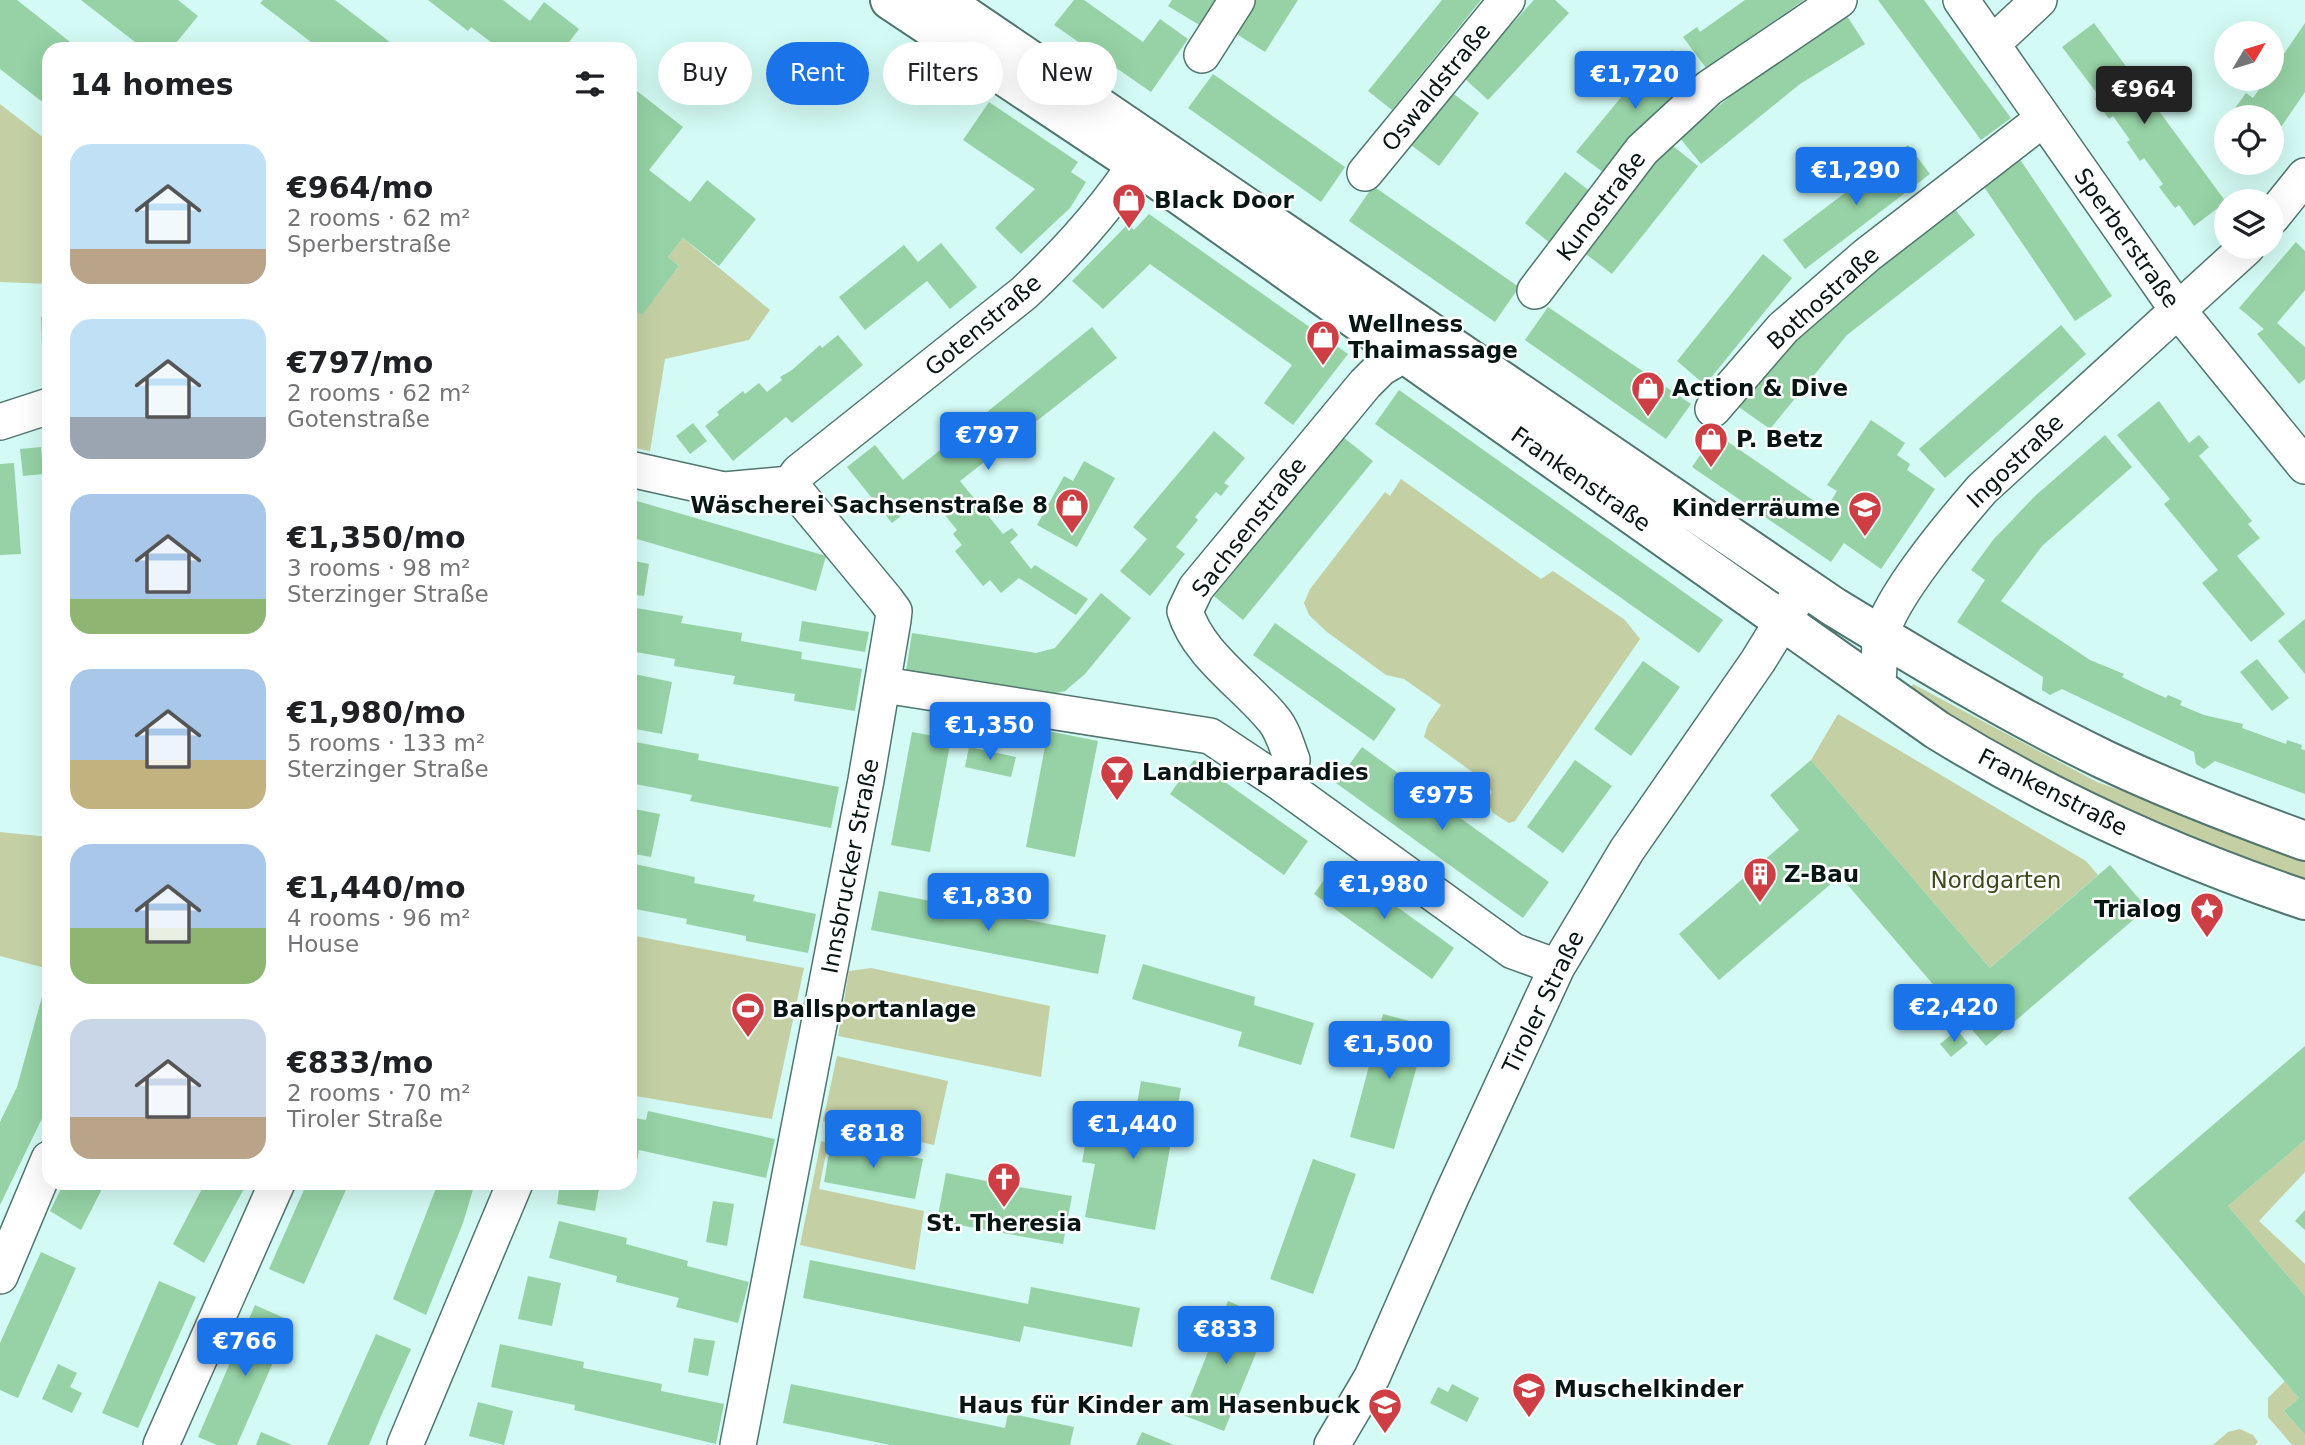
<!DOCTYPE html>
<html lang="en">
<head>
<meta charset="utf-8">
<style>
  :root { --surface:#fff; --page:#f2f2f2; --text:#202124; --muted:#757577; --accent:#1a73e8 }
  body { margin:0; font-family:"DejaVu Sans",sans-serif; background:var(--page); color:var(--text); height:100vh; display:flex; flex-direction:column; font-size:26px; white-space:nowrap }
  * { box-sizing:border-box; margin:0 }
  p { font-size:23px; color:var(--muted) }
  .icon { flex:none; width:38px; height:38px; fill:none; stroke:currentColor; stroke-width:2; stroke-linecap:round; stroke-linejoin:round }
  .map { position:relative; flex:1; overflow:hidden }
  .sheet { position:absolute; left:42px; top:42px; width:595px; height:1148px; display:flex; flex-direction:column; background:var(--surface); border-radius:21px; box-shadow:0 7px 28px #0002 }
  .sheet>* { flex:none }
  .top-card { position:absolute; left:658px; top:42px; width:665px; height:63px; display:flex; gap:14px }
  .needle { width:46px; rotate:52deg }
  .controls { position:absolute; left:2214px; top:21px; display:grid; gap:14px }
  .controls a { display:grid; place-items:center; width:70px; height:70px; border-radius:50%; background:var(--surface); box-shadow:0 7px 28px #0002; font-size:35px }
  .price { position:absolute; translate:-50% -60px; padding:0 16px; border-radius:7px; background:var(--accent); color:#fff; font-size:23px; line-height:46px; filter:drop-shadow(0 2px 4px #0008) }
  .price::after { content:''; position:absolute; left:50%; top:42px; width:21px; height:16px; margin-left:-10px; background:inherit; clip-path:polygon(0 0,100% 0,50% 100%) }
  .price.active { background:#222; color:#fff }
  ul { padding:0; list-style:none }
  li { display:flex; align-items:center; gap:21px; height:175px; padding:0 28px }
  li span { display:grid; place-items:center; flex:none; width:196px; height:140px; border-radius:21px; color:#555 }
  li>.icon { margin-inline-start:auto }
  span .icon { width:84px; height:84px; fill:#fffc; stroke-width:1 }
  li b { font-size:30px }
  h2 { display:flex; justify-content:space-between; align-items:center; height:84px; padding:0 28px; font-size:30px }
  .tag { padding:0 24px; border-radius:32px; background:var(--surface); box-shadow:0 7px 28px #0002; font-size:24px; line-height:63px }
  .tag.active { background:var(--accent); color:#fff }
  .map>svg:first-child { display:block }
  .green { fill:#c4d0a4 }
  .building { fill:#96d2a5 }
  .lines { fill:none; stroke-linecap:round; stroke-linejoin:round }
  .minor-casing { stroke:#51756f; stroke-width:38 }
  .major-casing { stroke:#51756f; stroke-width:42 }
  .minor { stroke:#fff; stroke-width:35 }
  .major { stroke:#fff; stroke-width:38 }
  .labels { text-anchor:middle; dominant-baseline:central; stroke-width:5; stroke-linejoin:round; paint-order:stroke }
  .street-label { font-size:23px; fill:#071513; stroke:#fefefe }
  .poi-label { font-size:23px; font-weight:bold; fill:#071513; stroke:#fefefe; text-anchor:start }
  .park-label { font-size:23px; fill:#3e4819; stroke:#fefefe }
</style>
</head>
<body>
<div class="map">
<svg width="2305" height="1445" viewBox="0 0 2305 1445">
  <rect width="100%" height="100%" fill="#d3faf4"/>
  <path class="green" d="M0 104 49 142V284L0 282Z
    M683 238 770 310 749 340 665 359 650 451 630 447V306L642 314 679 266 668 257Z
    M1401 479 1541 579 1553 571 1625 620 1640 639 1515 821 1509 823 1493 813 1487 802 1492 792 1486 782 1424 737 1428 724 1441 705 1404 679 1386 675 1327 632 1309 615 1304 603 1310 589 1385 492 1390 496Z
    M1913 684 2097 782 2305 855V878L2280 872 2093 802 1907 694Z
    M1838 714 2086 861 2098 875 1990 968 1811 760Z
    M0 832 49 837V969L0 956Z
    M630 935 804 968 772 1119 630 1095Z
    M871 968 1050 1006 1041 1077 838 1036 849 971Z
    M837 1056 948 1081 934 1145 823 1121Z
    M2305 1140V1172L2259 1221 2305 1264V1296L2228 1206Z
    M821 1141 828 1143 819 1189 924 1211 915 1270 800 1245Z
    M2285 1381 2299 1398 2284 1411 2305 1435V1445H2292L2268 1417V1398Z
    M2240 1429 2253 1435 2258 1442 2255 1445H2213L2228 1432Z"/>
  <path class="building" d="M0 0H17L79 49H49V107L0 69Z
    M81 0H178L198 16 171 49H144Z
    M263 0H335L399 49H320L260 3Z
    M428 0H503L530 21 544 2 579 29 564 49H500L471 27 468 31Z
    M1074 0H1084L1143 42 1160 19 1188 39 1151 92 1054 25Z
    M1172 0H1217L1201 26 1168 6Z
    M1256 0H1298L1265 52 1235 33Z
    M1442 0H1481L1392 110 1368 91Z
    M1534 0H1555L1569 13 1488 100 1463 77Z
    M1745 0H1804L1706 68 1683 37 1697 27 1700 32Z
    M1878 0H1924L2011 118 1981 140Z
    M1847 16 1865 44 1800 84 1701 164 1680 138 1761 71Z
    M2094 23 2226 202 2194 226 2179 205 2175 208 2159 187 2163 184 2144 158 2140 161 2127 142 2130 140 2113 116 2109 119 2095 99 2099 96 2062 47Z
    M2305 23V92L2272 140V117H2242L2233 111 2246 93 2253 98 2266 79H2272V71Z
    M1672 50 1695 76 1639 128 1604 173 1576 152 1627 90Z
    M1213 74 1345 167 1321 202 1188 108Z
    M637 91 683 127 649 170 690 202 707 180 756 219 719 266 683 238 668 257 679 266 642 315 630 306V99Z
    M1451 92 1479 113 1439 166 1411 145Z
    M989 102 1078 162 1071 172 1086 182 1070 208 1021 254 995 228 1035 189 963 140Z
    M1668 142 1698 166 1612 274 1582 251Z
    M1908 145 1930 174 1805 269 1783 240Z
    M2019 158 2112 296 2075 321 1982 184Z
    M1565 172 1591 192 1550 243 1525 223Z
    M1373 186 1519 287 1495 322 1349 221Z
    M1951 204 1975 235 1847 335 1770 429 1736 405 1792 341Z
    M1149 214 1348 354 1293 425 1264 403 1292 365 1150 264 1103 309 1072 281 1128 224 1134 230Z
    M2296 242 2305 251V290L2277 323 2305 347V379L2299 384 2257 334 2264 329 2239 308Z
    M941 243 977 287 950 309 927 281 865 330 839 297 904 245 918 262Z
    M1763 254 1792 278 1705 385 1677 361Z
    M1548 307 1691 404 1666 439 1525 340Z
    M41 317H49V375H47L46 348 42 347Z
    M2061 325 2086 354 1945 478 1919 449Z
    M1092 327 1117 358 960 481 1003 534 1012 528 1018 535 1010 542 1031 569 1035 565 1088 599 1076 615 1019 578 1001 593 990 580 983 586 955 551 962 545 953 534 957 530 931 498 920 507 917 503 892 523 847 467 875 445 903 480Z
    M838 335 863 365 792 423 786 417 733 461 705 426 719 415 717 412 743 391 745 394 759 383 767 392 782 380 780 377 792 370 820 345 822 348Z
    M1399 390 1723 620 1699 653 1375 424Z
    M2159 401 2189 443 2199 435 2209 447 2199 456 2252 521 2248 524 2260 538 2237 556 2285 614 2251 642 2202 583 2218 570 2164 504 2170 499 2117 435Z
    M1871 420 1905 443 1897 455 1910 464 1907 470 1935 489 1881 569 1844 543 1831 562 1692 467 1715 433 1826 509 1837 491 1827 485Z
    M693 423 707 441 690 454 676 436Z
    M1214 431 1245 458 1224 483 1229 486 1221 496 1216 492 1195 517 1198 520 1176 547 1185 554 1150 596 1120 571 1147 539 1133 527Z
    M2105 435 2132 467 2042 546 2001 601 2090 660 2124 674 2122 677 2144 688 2166 698 2168 695 2182 701 2180 705 2204 715 2243 724 2242 728 2286 744 2287 740 2302 745 2301 749 2305 750V794L2215 761 2204 769 2196 764 2194 752 2062 689 2050 695 2042 690 2043 677 1957 622 1985 580 1971 570 1993 540 2035 496Z
    M1343 437 1373 461 1243 620 1214 596Z
    M41 447 43 474 23 476 20 449Z
    M1084 461 1115 478 1077 547 1037 525 1064 476 1073 481Z
    M14 463 21 554 0 555V464Z
    M630 499 826 556 816 591 630 537Z
    M630 560 649 564 644 596 630 594Z
    M1101 593 1131 618 1085 674 1065 691 1052 694 906 671 912 633 1036 653 1055 648Z
    M630 607 683 616 681 623 742 633 741 641 802 652 801 659 862 669 855 711 794 701 795 694 733 684 735 676 674 666 675 659 630 651Z
    M2305 619V674L2278 641Z
    M802 621 869 632 865 652 799 641Z
    M1275 623 1396 709 1374 741 1253 655Z
    M2257 659 2289 698 2272 711 2240 672Z
    M1643 661 1680 687 1631 756 1594 729Z
    M634 674 672 682 662 734 630 728Z
    M1048 731 1098 741 1075 857 1026 847Z
    M912 732 951 739 930 852 891 845Z
    M630 741 699 754 698 760 839 787 831 828 690 801 692 795 630 783Z
    M969 747 1016 757 1011 777 965 767Z
    M1362 747 1549 882 1523 918 1336 783Z
    M1194 760 1308 841 1284 875 1170 794Z
    M1575 760 1612 786 1563 853 1527 827Z
    M1811 760 1990 968 2110 865 2147 908 1986 1046 1840 876 1719 980 1679 934 1799 830 1770 795Z
    M634 809 660 814 651 857 630 853Z
    M630 863 695 877 694 883 755 895 753 901 816 914 808 953 746 941V936L686 924 687 919 630 908Z
    M1336 863 1454 948 1432 979 1314 894Z
    M879 891 1106 935 1098 974 871 930Z
    M1143 964 1255 997 1254 1005 1314 1023 1301 1065 1238 1046 1242 1032 1132 999Z
    M48 975 49 1104 0 1205V1122L17 1087Z
    M1383 1014 1428 1026 1394 1149 1350 1137Z
    M1957 1030 1968 1043 1951 1057 1940 1044Z
    M2305 1046V1140L2228 1206 2305 1296V1435L2284 1411 2299 1398 2128 1198Z
    M1141 1081 1181 1088 1155 1230 1085 1217 1095 1164 1082 1162 1089 1124 1132 1132Z
    M648 1111 775 1139 766 1178 639 1150 637 1161 630 1160V1117L646 1120Z
    M831 1142 923 1159 915 1199 824 1182Z
    M1313 1159 1356 1174 1313 1294 1270 1279Z
    M988 1172 998 1174 996 1183 1072 1196 1063 1244 937 1221 946 1173 986 1181Z
    M64 1183H105L81 1230 50 1211Z
    M205 1183H247L204 1263 173 1244Z
    M307 1183H349L304 1284 269 1269Z
    M438 1183H475L463 1223 426 1315 393 1299Z
    M560 1183H600L595 1211 557 1204Z
    M713 1201 734 1204 727 1246 706 1242Z
    M2305 1210V1230L2295 1221Z
    M559 1221 627 1238 626 1244 688 1261 687 1266 749 1282 738 1323 676 1307 679 1298 616 1282 617 1276 549 1258Z
    M41 1252 76 1268 18 1398 0 1390V1343Z
    M810 1260 1028 1304 1031 1287 1140 1308 1132 1347 1024 1326 1020 1342 803 1298Z
    M528 1276 561 1283 552 1326 518 1319Z
    M159 1281 196 1297 138 1428 102 1413Z
    M1228 1301 1270 1319 1224 1431 1183 1415Z
    M255 1305 291 1321 237 1445H217L198 1437Z
    M376 1334 411 1349 381 1416 369 1445H327Z
    M694 1338 715 1341 708 1376 688 1372Z
    M500 1344 584 1362 583 1368 662 1384 661 1391 724 1404 716 1444 574 1410 575 1405 491 1387Z
    M58 1364 77 1373 70 1387 82 1393 72 1413 42 1399Z
    M791 1384 1005 1428 1008 1413 1074 1427 1070 1445H890L783 1423Z
    M1452 1384 1479 1398 1467 1422 1430 1403 1438 1387 1448 1392Z
    M478 1402 513 1411 504 1445 469 1436Z
    M261 1432 292 1445H256Z
    M1142 1432 1174 1445H1136Z"/>
  <g class="lines">
    <g class="minor-casing">
      <path id="minor" d="M1961 0 2177 309 2305 466
        M1992 44 2039 0
        M1202 55 1237 0
        M1365 173 1507 0
        M2272 217 2305 176
        M1535 291 1642 150 1709 88 1839 0
        M1713 409 1783 328 1867 255 2043 119
        M0 422 49 406
        M630 469 724 490 790 484
        M790 484 799 472 1024 293C1073 247 1116 199 1150 141
        M884 685 1210 736 1282 784 1513 951 1557 967
        M1877 689C1880 672 1878 653 1881 636 1890 597 1955 520 1982 489L2247 247
        M1282 784 1292 760C1287 747 1283 731 1274 720 1246 685 1198 655 1185 611L1196 588 1365 384 1381 368 1405 354
        M0 1276 49 1159
        M161 1445 277 1183
        M405 1445 515 1183
        M738 1445 866 780 893 620 894 611 886 600 790 484
        M1332 1445 1372 1377 1451 1197 1557 967 1627 850 1758 661 1798 596"/>
    </g>
    <g class="major-casing">
      <path id="major" d="M890 0 1136 164 1937 730C2052 801 2177 857 2305 900
        M942 0 1834 607C1921 660 2010 714 2103 759 2168 790 2236 816 2305 841"/>
    </g>
    <use href="#minor" class="minor"/>
    <use href="#major" class="major"/>
  </g>
  <defs>
    <g id="shop-pin" transform="scale(1.75)"><path d="M0 17L-7.5 6A9.5 9.5 0 1 1 7.5 6Z" fill="#ce3e45" stroke="#fefefe"/><path d="M-5-2.5h2.3a2.7 3.5 0 0 1 5.4 0H5L5.5 6h-11ZM-1.5-2.5h3a1.5 2.3 0 0 0-3 0Z" fill="#fff"/></g>
    <g id="school-pin" transform="scale(1.75)"><path d="M0 17L-7.5 6A9.5 9.5 0 1 1 7.5 6Z" fill="#ce3e45" stroke="#fefefe"/><path d="M0-5L7-2L0 1L-7-2ZM-4 1L0 2.5L4 1V4Q0 6-4 4Z" fill="#fff"/></g>
    <g id="bar-pin" transform="scale(1.75)"><path d="M0 17L-7.5 6A9.5 9.5 0 1 1 7.5 6Z" fill="#ce3e45" stroke="#fefefe"/><path d="M-6-5H6L.8 .8V4.5H3.5V6h-7V4.5H-.8V.8Z" fill="#fff"/></g>
    <g id="building-pin" transform="scale(1.75)"><path d="M0 17L-7.5 6A9.5 9.5 0 1 1 7.5 6Z" fill="#ce3e45" stroke="#fefefe"/><path d="M-4-6H4V6H1V3H-1V6H-4ZM-2.5-4.3h1.7v1.8h-1.7ZM.8-4.3h1.7v1.8H.8ZM-2.5-1h1.7V.8h-1.7ZM.8-1h1.7V.8H.8Z" fill="#fff"/></g>
    <g id="sight-pin" transform="scale(1.75)"><path d="M0 17L-7.5 6A9.5 9.5 0 1 1 7.5 6Z" fill="#ce3e45" stroke="#fefefe"/><path d="M0-6L1.8-2.2L6-1.7L2.9 1.2L3.7 5.4L0 3.3L-3.7 5.4L-2.9 1.2L-6-1.7L-1.8-2.2Z" fill="#fff"/></g>
    <g id="stadium-pin" transform="scale(1.75)"><path d="M0 17L-7.5 6A9.5 9.5 0 1 1 7.5 6Z" fill="#ce3e45" stroke="#fefefe"/><path d="M0-5a6.5 5 0 1 0 0 10a6.5 5 0 1 0 0-10ZM-3.5-1.8h7v3.6h-7Z" fill="#fff"/></g>
    <g id="church-pin" transform="scale(1.75)"><path d="M0 17L-7.5 6A9.5 9.5 0 1 1 7.5 6Z" fill="#ce3e45" stroke="#fefefe"/><path d="M-1.2-6h2.4v3.5h3.3v2.4h-3.3V6h-2.4V-.1h-3.3v-2.4h3.3Z" fill="#fff"/></g>
  </defs>
  <g fill-rule="evenodd">
    <use href="#shop-pin" x="1129" y="200"/>
    <use href="#shop-pin" x="1323" y="337"/>
    <use href="#shop-pin" x="1648" y="388"/>
    <use href="#shop-pin" x="1711" y="439"/>
    <use href="#shop-pin" x="1072" y="505"/>
    <use href="#school-pin" x="1865" y="508"/>
    <use href="#bar-pin" x="1117" y="772"/>
    <use href="#building-pin" x="1760" y="874"/>
    <use href="#sight-pin" x="2207" y="909"/>
    <use href="#stadium-pin" x="748" y="1009"/>
    <use href="#church-pin" x="1004" y="1179"/>
    <use href="#school-pin" x="1529" y="1389"/>
    <use href="#school-pin" x="1385" y="1405"/>
  </g>
  <g class="labels">
    <g class="street-label">
      <text transform="translate(1436 87) rotate(-51)">Oswaldstraße</text>
      <text transform="translate(1601 206) rotate(-53)">Kunostraße</text>
      <text transform="translate(2127 238) rotate(55)">Sperberstraße</text>
      <text transform="translate(1823 298) rotate(-42)">Bothostraße</text>
      <text transform="translate(983 325) rotate(-40)">Gotenstraße</text>
      <text transform="translate(2015 461) rotate(-44)">Ingostraße</text>
      <text transform="translate(1581 479) rotate(35)">Frankenstraße</text>
      <text transform="translate(1249 527) rotate(-52)">Sachsenstraße</text>
      <text transform="translate(2053 792) rotate(27)">Frankenstraße</text>
      <text transform="translate(850 866) rotate(-79)">Innsbrucker Straße</text>
      <text transform="translate(1543 1002) rotate(-64)">Tiroler Straße</text>
    </g>
    <g class="poi-label">
      <text x="1154" y="200">Black Door</text>
      <text x="1348" y="324">Wellness<tspan x="1348" dy="26">Thaimassage</tspan></text>
      <text x="1672" y="388">Action &amp; Dive</text>
      <text x="1736" y="439">P. Betz</text>
      <text x="1048" y="505" text-anchor="end">Wäscherei Sachsenstraße 8</text>
      <text x="1840" y="508" text-anchor="end">Kinderräume</text>
      <text x="1142" y="772">Landbierparadies</text>
      <text x="1784" y="874">Z-Bau</text>
      <text x="2182" y="909" text-anchor="end">Trialog</text>
      <text x="772" y="1009">Ballsportanlage</text>
      <text x="1004" y="1223" text-anchor="middle">St. Theresia</text>
      <text x="1554" y="1389">Muschelkinder</text>
      <text x="1360" y="1405" text-anchor="end">Haus für Kinder am Hasenbuck</text>
    </g>
    <g class="park-label">
      <text x="1996" y="880">Nordgarten</text>
    </g>
  </g>
</svg>
<div class="controls">
<a><svg class="needle" viewBox="-14 -14 28 28"><path d="M0-13l5 13h-10z" fill="#e53935"/><path d="M0 13l5-13h-10z" fill="#757577"/></svg></a>
<a><svg class="icon" aria-label="locate" viewBox="0 0 24 24"><circle cx="12" cy="12" r="6"/><path d="M12 2v4M12 18v4M2 12h4M18 12h4"/></svg></a>
<a><svg class="icon" aria-label="layers" viewBox="0 0 24 24"><path d="M12 4l9 5-9 5-9-5zM3 14l9 5 9-5"/></svg></a>
</div>
<b class="price" style="left:1635px;top:111px">€1,720</b>
<b class="price active" style="left:2144px;top:126px">€964</b>
<b class="price" style="left:1856px;top:207px">€1,290</b>
<b class="price" style="left:988px;top:472px">€797</b>
<b class="price" style="left:990px;top:762px">€1,350</b>
<b class="price" style="left:1442px;top:832px">€975</b>
<b class="price" style="left:1384px;top:921px">€1,980</b>
<b class="price" style="left:988px;top:933px">€1,830</b>
<b class="price" style="left:1954px;top:1044px">€2,420</b>
<b class="price" style="left:1389px;top:1081px">€1,500</b>
<b class="price" style="left:1133px;top:1161px">€1,440</b>
<b class="price" style="left:873px;top:1170px">€818</b>
<b class="price" style="left:1226px;top:1366px">€833</b>
<b class="price" style="left:245px;top:1378px">€766</b>
<div class="top-card">
<a class="tag">Buy</a>
<a class="tag active">Rent</a>
<a class="tag">Filters</a>
<a class="tag">New</a>
</div>
<section class="sheet">
<h2>14 homes<svg class="icon" aria-label="filters" viewBox="0 0 24 24"><path d="M4 7h16M4 17h16"/><circle cx="9" cy="7" r="2"/><circle cx="15" cy="17" r="2"/></svg></h2>
<ul>
<li><span style="background:linear-gradient(#bfe0f5 75%,#b9a48a 0)"><svg class="icon" aria-label="home" viewBox="0 0 24 24"><path d="M3 11l9-7 9 7M6 9v11h12V9"/></svg></span><div><b>€964/mo</b><p>2 rooms · 62 m²</p><p>Sperberstraße</p></div></li>
<li><span style="background:linear-gradient(#bfe0f5 70%,#9aa5b1 0)"><svg class="icon" aria-label="home" viewBox="0 0 24 24"><path d="M3 11l9-7 9 7M6 9v11h12V9"/></svg></span><div><b>€797/mo</b><p>2 rooms · 62 m²</p><p>Gotenstraße</p></div></li>
<li><span style="background:linear-gradient(#a9c7e8 75%,#8fb573 0)"><svg class="icon" aria-label="home" viewBox="0 0 24 24"><path d="M3 11l9-7 9 7M6 9v11h12V9"/></svg></span><div><b>€1,350/mo</b><p>3 rooms · 98 m²</p><p>Sterzinger Straße</p></div></li>
<li><span style="background:linear-gradient(#a9c7e8 65%,#c2b280 0)"><svg class="icon" aria-label="home" viewBox="0 0 24 24"><path d="M3 11l9-7 9 7M6 9v11h12V9"/></svg></span><div><b>€1,980/mo</b><p>5 rooms · 133 m²</p><p>Sterzinger Straße</p></div></li>
<li><span style="background:linear-gradient(#a9c7e8 60%,#8fb573 0)"><svg class="icon" aria-label="home" viewBox="0 0 24 24"><path d="M3 11l9-7 9 7M6 9v11h12V9"/></svg></span><div><b>€1,440/mo</b><p>4 rooms · 96 m²</p><p>House</p></div></li>
<li><span style="background:linear-gradient(#c9d6e8 70%,#b9a48a 0)"><svg class="icon" aria-label="home" viewBox="0 0 24 24"><path d="M3 11l9-7 9 7M6 9v11h12V9"/></svg></span><div><b>€833/mo</b><p>2 rooms · 70 m²</p><p>Tiroler Straße</p></div></li>
</ul>
</section>
</div>
</body>
</html>
